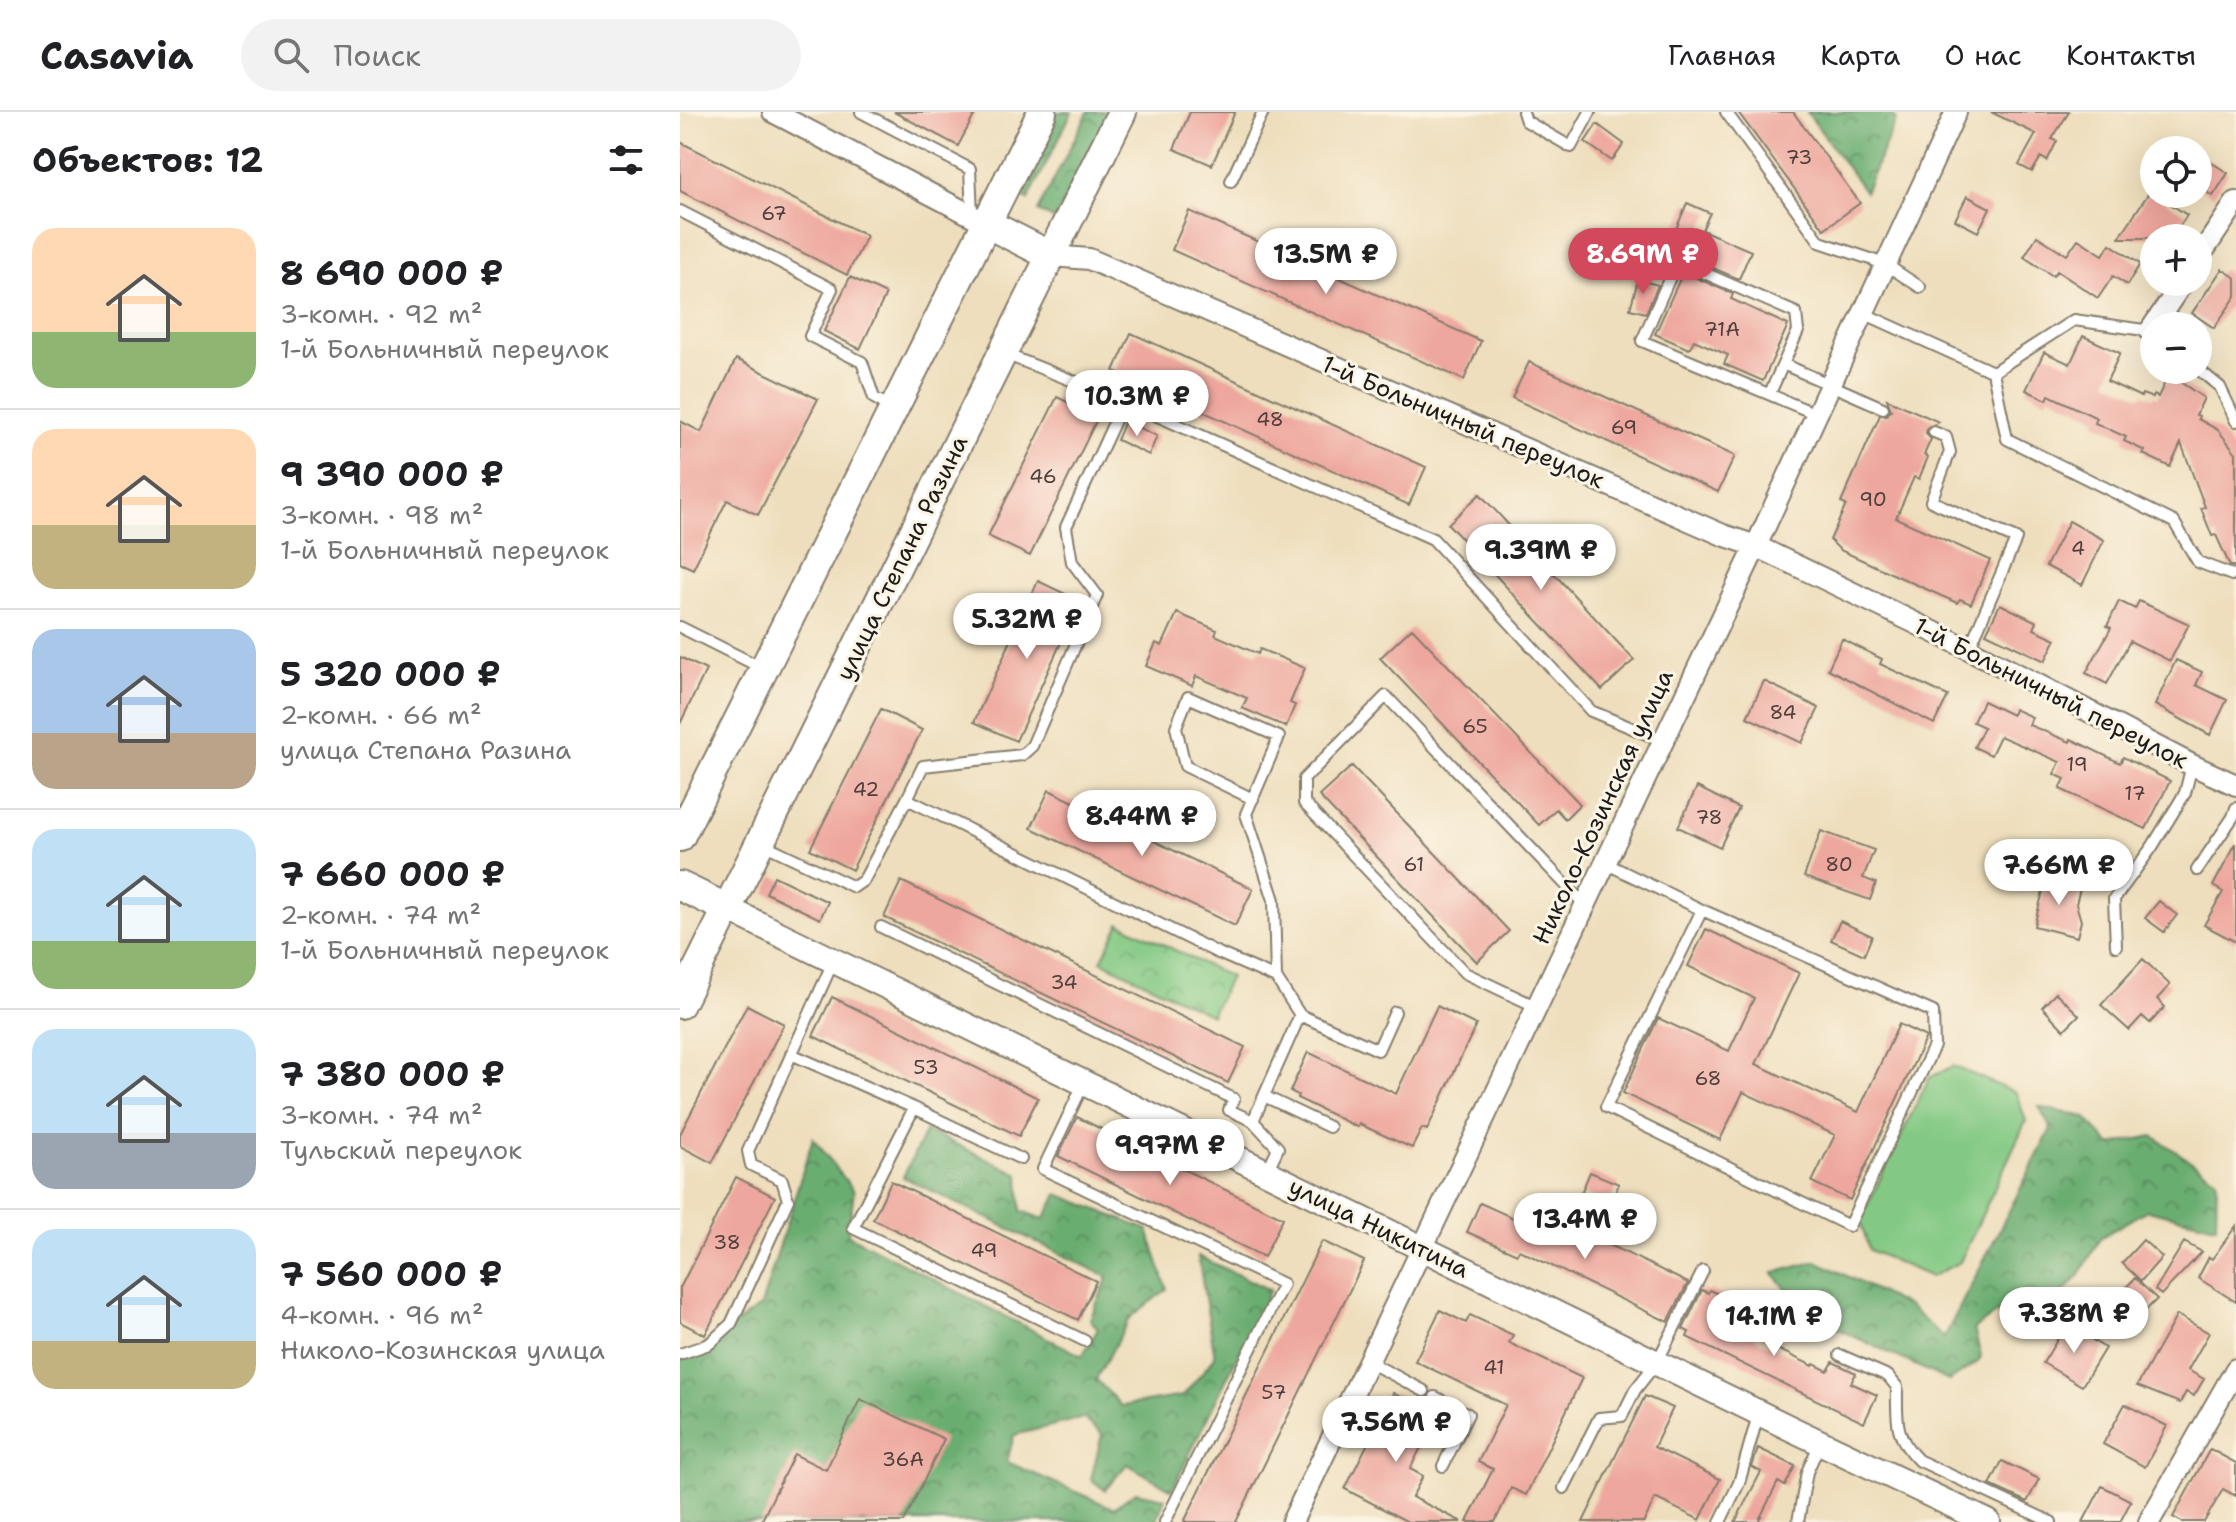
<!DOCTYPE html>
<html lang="ru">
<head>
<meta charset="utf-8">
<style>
  :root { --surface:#fff; --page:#f2f2f2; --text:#202124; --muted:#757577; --line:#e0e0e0; --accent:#d1495b }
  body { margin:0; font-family:"Shantell Sans",sans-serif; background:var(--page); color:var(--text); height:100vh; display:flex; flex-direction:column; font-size:30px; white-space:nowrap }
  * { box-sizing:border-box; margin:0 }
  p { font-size:26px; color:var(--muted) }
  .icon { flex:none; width:44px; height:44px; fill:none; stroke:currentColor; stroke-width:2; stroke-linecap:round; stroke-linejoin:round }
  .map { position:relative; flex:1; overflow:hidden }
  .details { display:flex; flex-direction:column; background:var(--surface); width:680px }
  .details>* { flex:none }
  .buttons { position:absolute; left:1460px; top:24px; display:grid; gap:16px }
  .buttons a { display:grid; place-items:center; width:72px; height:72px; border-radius:50%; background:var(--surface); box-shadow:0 8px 32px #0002; font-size:40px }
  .price { position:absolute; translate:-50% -68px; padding:0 18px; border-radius:28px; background:#fff; color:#222; font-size:26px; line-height:52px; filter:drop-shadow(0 2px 4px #0008) }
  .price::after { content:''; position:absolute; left:50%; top:48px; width:24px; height:18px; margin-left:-12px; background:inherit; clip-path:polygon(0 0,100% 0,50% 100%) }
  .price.active { background:var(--accent); color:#fff }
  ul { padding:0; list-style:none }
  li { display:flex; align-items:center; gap:24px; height:200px; padding:0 32px }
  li+li { border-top:2px solid var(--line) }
  li span { display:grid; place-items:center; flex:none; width:224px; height:160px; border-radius:24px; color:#555 }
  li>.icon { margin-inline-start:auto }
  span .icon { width:96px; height:96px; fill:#fffc; stroke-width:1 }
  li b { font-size:34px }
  h2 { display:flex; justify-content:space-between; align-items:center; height:96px; padding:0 32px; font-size:34px }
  header { display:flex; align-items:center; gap:48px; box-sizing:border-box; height:112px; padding:0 40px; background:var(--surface); border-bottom:2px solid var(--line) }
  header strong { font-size:38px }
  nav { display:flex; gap:44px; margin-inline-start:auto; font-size:28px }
  .search { width:560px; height:72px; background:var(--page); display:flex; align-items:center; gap:20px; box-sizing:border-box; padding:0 28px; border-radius:44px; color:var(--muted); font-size:30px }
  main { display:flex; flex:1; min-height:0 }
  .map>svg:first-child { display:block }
  .forest { fill:url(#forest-crowns); stroke:#436446; stroke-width:2 }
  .park { fill:url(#park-crowns); stroke:#507250; stroke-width:2 }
  .garden { fill:#83c983; stroke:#507250; stroke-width:2 }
  .building { fill:#eea79e }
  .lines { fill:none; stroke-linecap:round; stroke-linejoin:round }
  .service-casing { stroke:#857d6c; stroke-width:14 }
  .minor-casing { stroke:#857d6c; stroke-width:24 }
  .tertiary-casing { stroke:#857d6c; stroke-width:28 }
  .secondary-casing { stroke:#857d6c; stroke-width:32 }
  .service { stroke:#fff; stroke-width:10 }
  .minor { stroke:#fff; stroke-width:20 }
  .tertiary { stroke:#fff; stroke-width:24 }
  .secondary { stroke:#fff; stroke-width:28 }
  .labels { text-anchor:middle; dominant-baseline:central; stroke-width:6; stroke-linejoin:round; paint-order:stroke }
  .number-label { font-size:20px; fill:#503f3c }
  .street-label { font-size:24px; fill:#1c1c1c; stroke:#fcf5e5 }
</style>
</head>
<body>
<header>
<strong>Casavia</strong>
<div class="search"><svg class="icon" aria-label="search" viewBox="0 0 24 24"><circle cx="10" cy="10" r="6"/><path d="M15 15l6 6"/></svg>Поиск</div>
<nav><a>Главная</a><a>Карта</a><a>О нас</a><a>Контакты</a></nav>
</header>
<main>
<section class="details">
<h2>Объектов: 12<svg class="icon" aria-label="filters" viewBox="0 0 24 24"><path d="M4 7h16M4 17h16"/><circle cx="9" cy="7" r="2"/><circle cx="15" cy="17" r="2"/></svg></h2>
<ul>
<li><span style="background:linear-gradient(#ffd9b3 65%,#8fb573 0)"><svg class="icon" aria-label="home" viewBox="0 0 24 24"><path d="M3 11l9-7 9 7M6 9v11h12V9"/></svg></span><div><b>8 690 000 ₽</b><p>3-комн. · 92 m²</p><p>1-й Больничный переулок</p></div></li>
<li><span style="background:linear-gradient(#ffd9b3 60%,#c2b280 0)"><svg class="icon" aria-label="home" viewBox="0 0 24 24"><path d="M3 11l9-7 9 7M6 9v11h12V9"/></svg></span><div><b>9 390 000 ₽</b><p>3-комн. · 98 m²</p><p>1-й Больничный переулок</p></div></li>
<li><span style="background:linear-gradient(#a9c7e8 65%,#b9a48a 0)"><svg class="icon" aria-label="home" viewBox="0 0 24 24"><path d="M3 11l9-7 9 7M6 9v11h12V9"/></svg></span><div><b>5 320 000 ₽</b><p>2-комн. · 66 m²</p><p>улица Степана Разина</p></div></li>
<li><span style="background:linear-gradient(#bfe0f5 70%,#8fb573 0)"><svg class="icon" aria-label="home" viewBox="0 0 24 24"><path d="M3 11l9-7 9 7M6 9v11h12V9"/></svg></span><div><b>7 660 000 ₽</b><p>2-комн. · 74 m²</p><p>1-й Больничный переулок</p></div></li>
<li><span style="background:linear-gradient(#bfe0f5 65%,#9aa5b1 0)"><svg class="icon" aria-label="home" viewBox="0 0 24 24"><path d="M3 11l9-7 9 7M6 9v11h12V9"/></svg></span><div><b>7 380 000 ₽</b><p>3-комн. · 74 m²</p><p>Тульский переулок</p></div></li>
<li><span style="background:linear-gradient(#bfe0f5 70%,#c2b280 0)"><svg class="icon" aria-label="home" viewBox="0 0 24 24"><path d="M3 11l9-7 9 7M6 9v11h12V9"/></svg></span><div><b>7 560 000 ₽</b><p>4-комн. · 96 m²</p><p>Николо-Козинская улица</p></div></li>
</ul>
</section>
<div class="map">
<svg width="1556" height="1410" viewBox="0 0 1556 1410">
  <defs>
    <pattern id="forest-crowns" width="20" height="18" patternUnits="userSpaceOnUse" patternTransform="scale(2)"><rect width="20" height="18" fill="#6aad71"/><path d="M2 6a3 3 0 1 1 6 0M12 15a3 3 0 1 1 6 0" fill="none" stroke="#568c5c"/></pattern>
    <pattern id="park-crowns" width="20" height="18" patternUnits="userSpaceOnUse" patternTransform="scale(2)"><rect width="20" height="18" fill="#83c983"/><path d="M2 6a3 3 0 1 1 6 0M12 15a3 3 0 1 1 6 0" fill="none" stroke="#71ac71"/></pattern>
  </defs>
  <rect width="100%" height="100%" fill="#fcf5e5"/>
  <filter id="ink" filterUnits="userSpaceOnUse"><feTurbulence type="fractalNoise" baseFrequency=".0125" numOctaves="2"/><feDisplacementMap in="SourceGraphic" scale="16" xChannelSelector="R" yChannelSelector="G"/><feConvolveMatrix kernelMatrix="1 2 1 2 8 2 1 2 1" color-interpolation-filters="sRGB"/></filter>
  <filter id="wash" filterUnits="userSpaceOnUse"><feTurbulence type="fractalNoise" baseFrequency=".006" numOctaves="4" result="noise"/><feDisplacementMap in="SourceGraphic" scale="32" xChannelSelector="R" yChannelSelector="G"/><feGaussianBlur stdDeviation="1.8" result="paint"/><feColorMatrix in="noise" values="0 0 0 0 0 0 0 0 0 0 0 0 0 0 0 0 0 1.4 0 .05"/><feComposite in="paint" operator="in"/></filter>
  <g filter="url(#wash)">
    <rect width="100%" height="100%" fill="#eedebd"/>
    <path class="forest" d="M370 0H392L348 88 331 79Z
      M408 0H428L375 108 358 99Z
      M1127 0H1210L1216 8 1185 80Z
      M1359 995 1405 1005 1430 1033 1473 1024 1537 1067 1536 1114 1467 1098 1420 1126 1400 1163 1371 1192 1321 1198 1294 1217 1301 1244 1299 1249 1269 1269 1128 1203 1093 1161 1137 1149 1229 1195 1264 1226 1371 1017Z
      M246 1018 339 1062 341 1099 364 1107 378 1082 468 1118 487 1177 450 1206 416 1267 441 1294 503 1284 535 1245 518 1144 590 1178 492 1378 447 1352 425 1378 411 1367 422 1322 403 1306 334 1323 327 1350 433 1396 456 1380 485 1386 476 1410H0V1250L81 1194 133 1026 174 1079 168 1123 402 1244 418 1217 410 1207 428 1165 223 1065Z"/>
    <path class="park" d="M440 811 550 865 531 903 421 849Z"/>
    <path class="garden" d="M1273 954 1336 981 1346 1009 1280 1150 1251 1165 1189 1138 1180 1108 1249 966Z"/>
    <g id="blocks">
      <path class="building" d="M214 0H296L278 34Z
        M510 0H555L532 53 494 37Z
        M1058 0H1113L1180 91 1144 117Z
        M1311 0H1389L1372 27 1377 29 1367 49 1361 45 1352 60 1339 53 1356 22Z
        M917 12 944 32 932 49 905 30Z
        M0 30 187 124 167 163 0 79Z
        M1518 42 1548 61 1533 84 1518 75Z
        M1470 79 1507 103 1492 126H1439Z
        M1287 84 1310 96 1298 120 1275 108Z
        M1007 91 1030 101 1022 118 1071 139 1059 167 1009 146 1013 138 991 129Z
        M509 99 801 229 784 268 492 138Z
        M1357 124 1387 143 1398 127 1423 143 1430 132 1460 152 1447 173 1433 164 1418 186 1377 159 1373 164 1344 145Z
        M1542 157 1556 166V184L1534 216 1512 201Z
        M1003 160 1053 182 1051 187 1108 213 1083 269 1044 252 1048 243 1014 228 1009 237 975 222Z
        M170 165 206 182 180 237 144 219Z
        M958 168 978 173 966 201 950 197Z
        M451 221 746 355 729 393 434 259Z
        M1403 224 1440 241 1427 269 1461 285 1462 282 1473 286 1474 283 1478 285 1486 268 1500 270 1524 286 1516 303 1519 304 1518 307 1538 318 1556 341V454H1550L1536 423 1532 424 1521 396 1525 395 1501 331 1490 355 1463 342 1465 339 1444 329 1446 325 1415 311 1417 306 1369 283 1367 288 1346 278 1364 240 1390 252Z
        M56 247 138 287 78 403 47 388 13 457 0 451V309L21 320Z
        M849 250 1055 344 1038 380 832 286Z
        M377 285 418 305 350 444 308 424Z
        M1207 287 1259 310 1247 316 1246 322 1251 327 1244 343 1248 345 1239 367 1234 365 1216 406 1310 448 1291 492 1280 487 1277 491 1195 454 1160 438 1150 428 1166 393 1161 391 1200 303H1207L1211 298Z
        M445 309 477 324 469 343 437 328Z
        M800 382 954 548 922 578 768 412Z
        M1389 409 1424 428 1402 473 1366 454Z
        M358 469 400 489 336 629 294 610Z
        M1439 489 1455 497 1459 489 1509 512 1490 549 1450 529 1427 572 1406 561 1431 516 1427 514Z
        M1320 492 1357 510 1354 517 1376 527 1365 549 1306 521Z
        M497 501 537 518 535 523 578 542 580 537 625 556 610 591 615 593 606 615 562 596 567 586 516 564 512 574 466 554 476 531 482 534Z
        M732 516 900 692 885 707 876 697 859 713 700 546Z
        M1162 527 1202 547 1200 552 1268 584 1254 612 1148 557Z
        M0 545 26 558 0 612Z
        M1496 548 1522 560 1516 573 1547 588 1530 623 1475 593Z
        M1084 569 1139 596 1122 631 1067 605Z
        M1303 589 1332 603 1334 597 1352 605 1349 613 1390 630 1391 627 1440 651 1443 645 1490 669 1466 717 1380 677 1385 667 1374 662 1380 650 1320 624 1311 643 1294 635 1304 615 1293 610Z
        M201 597 242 618 172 758 130 737Z
        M672 654 829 819 797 850 639 684Z
        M1017 675 1059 696 1040 735 998 715Z
        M369 678 573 777 555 814 351 716Z
        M1141 719 1194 738 1183 766 1196 771 1190 788 1124 765Z
        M1556 731V830L1524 813 1543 780 1533 774Z
        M94 764 148 790 140 807 86 781Z
        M1367 764 1401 773 1396 792 1401 809 1397 825 1354 814Z
        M221 769 565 935 548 971 204 805Z
        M1479 789 1497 803 1484 820 1465 806Z
        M1160 809 1192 824 1184 843 1151 828Z
        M1026 817 1119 861 1076 952 1178 1000 1219 912 1246 925 1170 1088 1132 1070 1155 1023 1063 980 1040 1028 943 981 978 906 1049 939 1074 886 1008 854Z
        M1463 847 1490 873 1477 887 1485 895 1470 911 1462 904 1449 918 1421 893Z
        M1376 881 1399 903 1384 918 1362 895Z
        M152 885 358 986 339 1024 133 924Z
        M67 893 104 912 32 1051 0 1034V1022Z
        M757 894 796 913 747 1018 742 1016 732 1036 679 1012 677 1015 617 986 618 983 610 979 628 940 716 982Z
        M397 1005 603 1106 584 1145 378 1044Z
        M910 1060 939 1072 929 1093 901 1081Z
        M56 1065 95 1085 25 1223 0 1210V1176Z
        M211 1069 416 1169 398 1208 193 1107Z
        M800 1091 880 1127 887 1112 1008 1171 988 1210 839 1138 837 1142 787 1120Z
        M1556 1114V1190L1518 1166 1529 1145 1532 1147Z
        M1463 1128 1482 1145 1461 1169 1442 1151Z
        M642 1129 684 1149 556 1410H504Z
        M1504 1130 1522 1140 1481 1183 1475 1178Z
        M1455 1166 1477 1187 1460 1204 1439 1183Z
        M1022 1178 1028 1181 1030 1178 1058 1192 1050 1208 1077 1221 1074 1226 1133 1254 1134 1252 1148 1259 1153 1250 1176 1261 1171 1271 1197 1283 1184 1311 1007 1225 1009 1220 1003 1217Z
        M760 1198 786 1211 790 1203 833 1223 829 1231 902 1266 846 1383 831 1376 815 1410H787L813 1357 798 1350 826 1293 735 1249Z
        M1497 1203 1529 1221 1508 1258 1524 1267 1514 1284 1506 1280 1500 1291 1457 1274Z
        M1387 1212 1425 1236 1402 1274 1363 1251Z
        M713 1281 757 1304 730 1357 743 1364 732 1385 782 1410H728L665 1377Z
        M965 1284 993 1296 974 1335 1040 1367 1020 1408 975 1386 964 1410H903Z
        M180 1287 264 1327 224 1410H81L114 1342 146 1358Z
        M1445 1292 1487 1314 1465 1355 1423 1332Z
        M1078 1336 1115 1354 1105 1374 1098 1370 1078 1410H1055L1081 1360 1072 1355Z
        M1530 1337 1556 1351V1384L1543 1377 1524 1410H1502L1493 1405Z
        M1322 1349 1359 1367 1347 1390 1310 1373Z
        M1422 1374 1451 1389 1440 1410H1403Z"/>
    </g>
  </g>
  <g filter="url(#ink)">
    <use href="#blocks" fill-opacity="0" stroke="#857d6c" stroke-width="2"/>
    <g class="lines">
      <g class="service-casing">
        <path id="service" d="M181 0 290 57 292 103
          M843 0 846 9 891 35 910 0
          M1046 0 1140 130 1205 152 1240 175
          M551 69 583 0
          M0 99 152 177 130 224 182 250 194 286 211 295
          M1183 201 1313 260
          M325 242 444 289 753 427 911 599 983 629
          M1103 252 1203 296
          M1518 257 1540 275 1556 309
          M1313 260 1327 327 1494 410 1518 450 1552 463 1556 462
          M1313 260 1394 208 1471 219
          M1090 281 1118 219 1116 201 997 149 962 229 1136 302
          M1254 320 1266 325 1270 340 1251 389 1336 427 1289 537
          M0 515 82 556
          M227 687 243 654 342 643 352 634 417 483 392 450 386 415 444 289
          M573 687 505 654 496 615 508 585 599 625 566 702 594 788 596 866
          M83 732 174 775 184 768 227 687 536 840 596 866 620 903
          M925 751 1022 798 1253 900 1254 934 1169 1114 926 995 1022 798
          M1517 758 1553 705 1556 696
          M201 815 554 987 549 998 573 1009 584 984
          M1436 834 1434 787 1472 735 1505 681 1512 653
          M857 895 785 861 624 691V667L706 584 905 793
          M111 942 234 996 341 1047
          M403 973 363 1057 603 1172 485 1410
          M234 996 173 1116 405 1229
          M573 1009 598 1036 587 1059
          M649 1015 584 984 620 903 698 938 715 900
          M0 1242 29 1232 51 1212 108 1088 102 1068 71 1053 68 1039 153 850
          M1160 1243 1208 1264 1217 1275C1217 1307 1214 1324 1238 1348L1371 1410
          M689 1250 744 1279
          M755 1285 788 1302 763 1354
          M884 1376 919 1306 942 1304 955 1278 977 1250 1023 1159
          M1040 1410 1059 1371 1078 1303
          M1118 1410 1127 1360 1140 1331"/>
      </g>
      <g class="minor-casing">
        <path id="minor" d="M93 0 306 111
          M371 144 409 147 1043 423 1076 434 1289 537 1512 653 1556 673
          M1518 147 1556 90
          M1470 219 1503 170
          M612 1410 1076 434 1276 0
          M1469 1410 1556 1257"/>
      </g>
      <g class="tertiary-casing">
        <path id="tertiary" d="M48 797 1112 1317 1308 1410"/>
      </g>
      <g class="secondary-casing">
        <path id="secondary" d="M306 111 371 144
          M0 725 362 0
          M0 774 48 797
          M0 892 442 0"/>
      </g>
      <use href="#service" class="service"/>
      <use href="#minor" class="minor"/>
      <use href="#tertiary" class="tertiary"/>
      <use href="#secondary" class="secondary"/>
    </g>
  </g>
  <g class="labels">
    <g class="number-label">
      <text x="1119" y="45">73</text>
      <text x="94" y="101">67</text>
      <text x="1042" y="217">71А</text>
      <text x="590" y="307">48</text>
      <text x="944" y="315">69</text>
      <text x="363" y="364">46</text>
      <text x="1193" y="387">90</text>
      <text x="1398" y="436">4</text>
      <text x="1103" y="600">84</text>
      <text x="795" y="614">65</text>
      <text x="1397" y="652">19</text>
      <text x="186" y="677">42</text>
      <text x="1455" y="681">17</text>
      <text x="1029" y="705">78</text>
      <text x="734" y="752">61</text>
      <text x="1159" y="752">80</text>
      <text x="384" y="870">34</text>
      <text x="246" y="955">53</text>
      <text x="1028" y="966">68</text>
      <text x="47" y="1130">38</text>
      <text x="304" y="1138">49</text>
      <text x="814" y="1255">41</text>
      <text x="594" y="1280">57</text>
      <text x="223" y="1347">36А</text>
    </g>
    <g class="street-label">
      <text transform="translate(783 310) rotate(23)">1-й Больничный переулок</text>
      <text transform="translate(222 446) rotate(-64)">улица Степана Разина</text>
      <text transform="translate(1371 581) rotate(27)">1-й Больничный переулок</text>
      <text transform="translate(923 695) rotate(-65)">Николо-Козинская улица</text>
      <text transform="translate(699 1116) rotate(26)">улица Никитина</text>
    </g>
  </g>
</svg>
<div class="buttons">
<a><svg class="icon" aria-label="locate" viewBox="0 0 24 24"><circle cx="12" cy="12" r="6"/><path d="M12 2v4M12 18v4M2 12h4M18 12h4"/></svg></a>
<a>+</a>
<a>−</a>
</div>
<b class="price" style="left:646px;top:184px">13.5M ₽</b>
<b class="price active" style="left:963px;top:184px">8.69M ₽</b>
<b class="price" style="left:457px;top:326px">10.3M ₽</b>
<b class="price" style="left:861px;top:480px">9.39M ₽</b>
<b class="price" style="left:347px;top:549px">5.32M ₽</b>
<b class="price" style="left:462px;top:746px">8.44M ₽</b>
<b class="price" style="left:1379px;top:795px">7.66M ₽</b>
<b class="price" style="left:490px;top:1075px">9.97M ₽</b>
<b class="price" style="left:905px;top:1149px">13.4M ₽</b>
<b class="price" style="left:1394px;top:1243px">7.38M ₽</b>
<b class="price" style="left:1094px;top:1246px">14.1M ₽</b>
<b class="price" style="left:716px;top:1352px">7.56M ₽</b>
</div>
</main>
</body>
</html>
